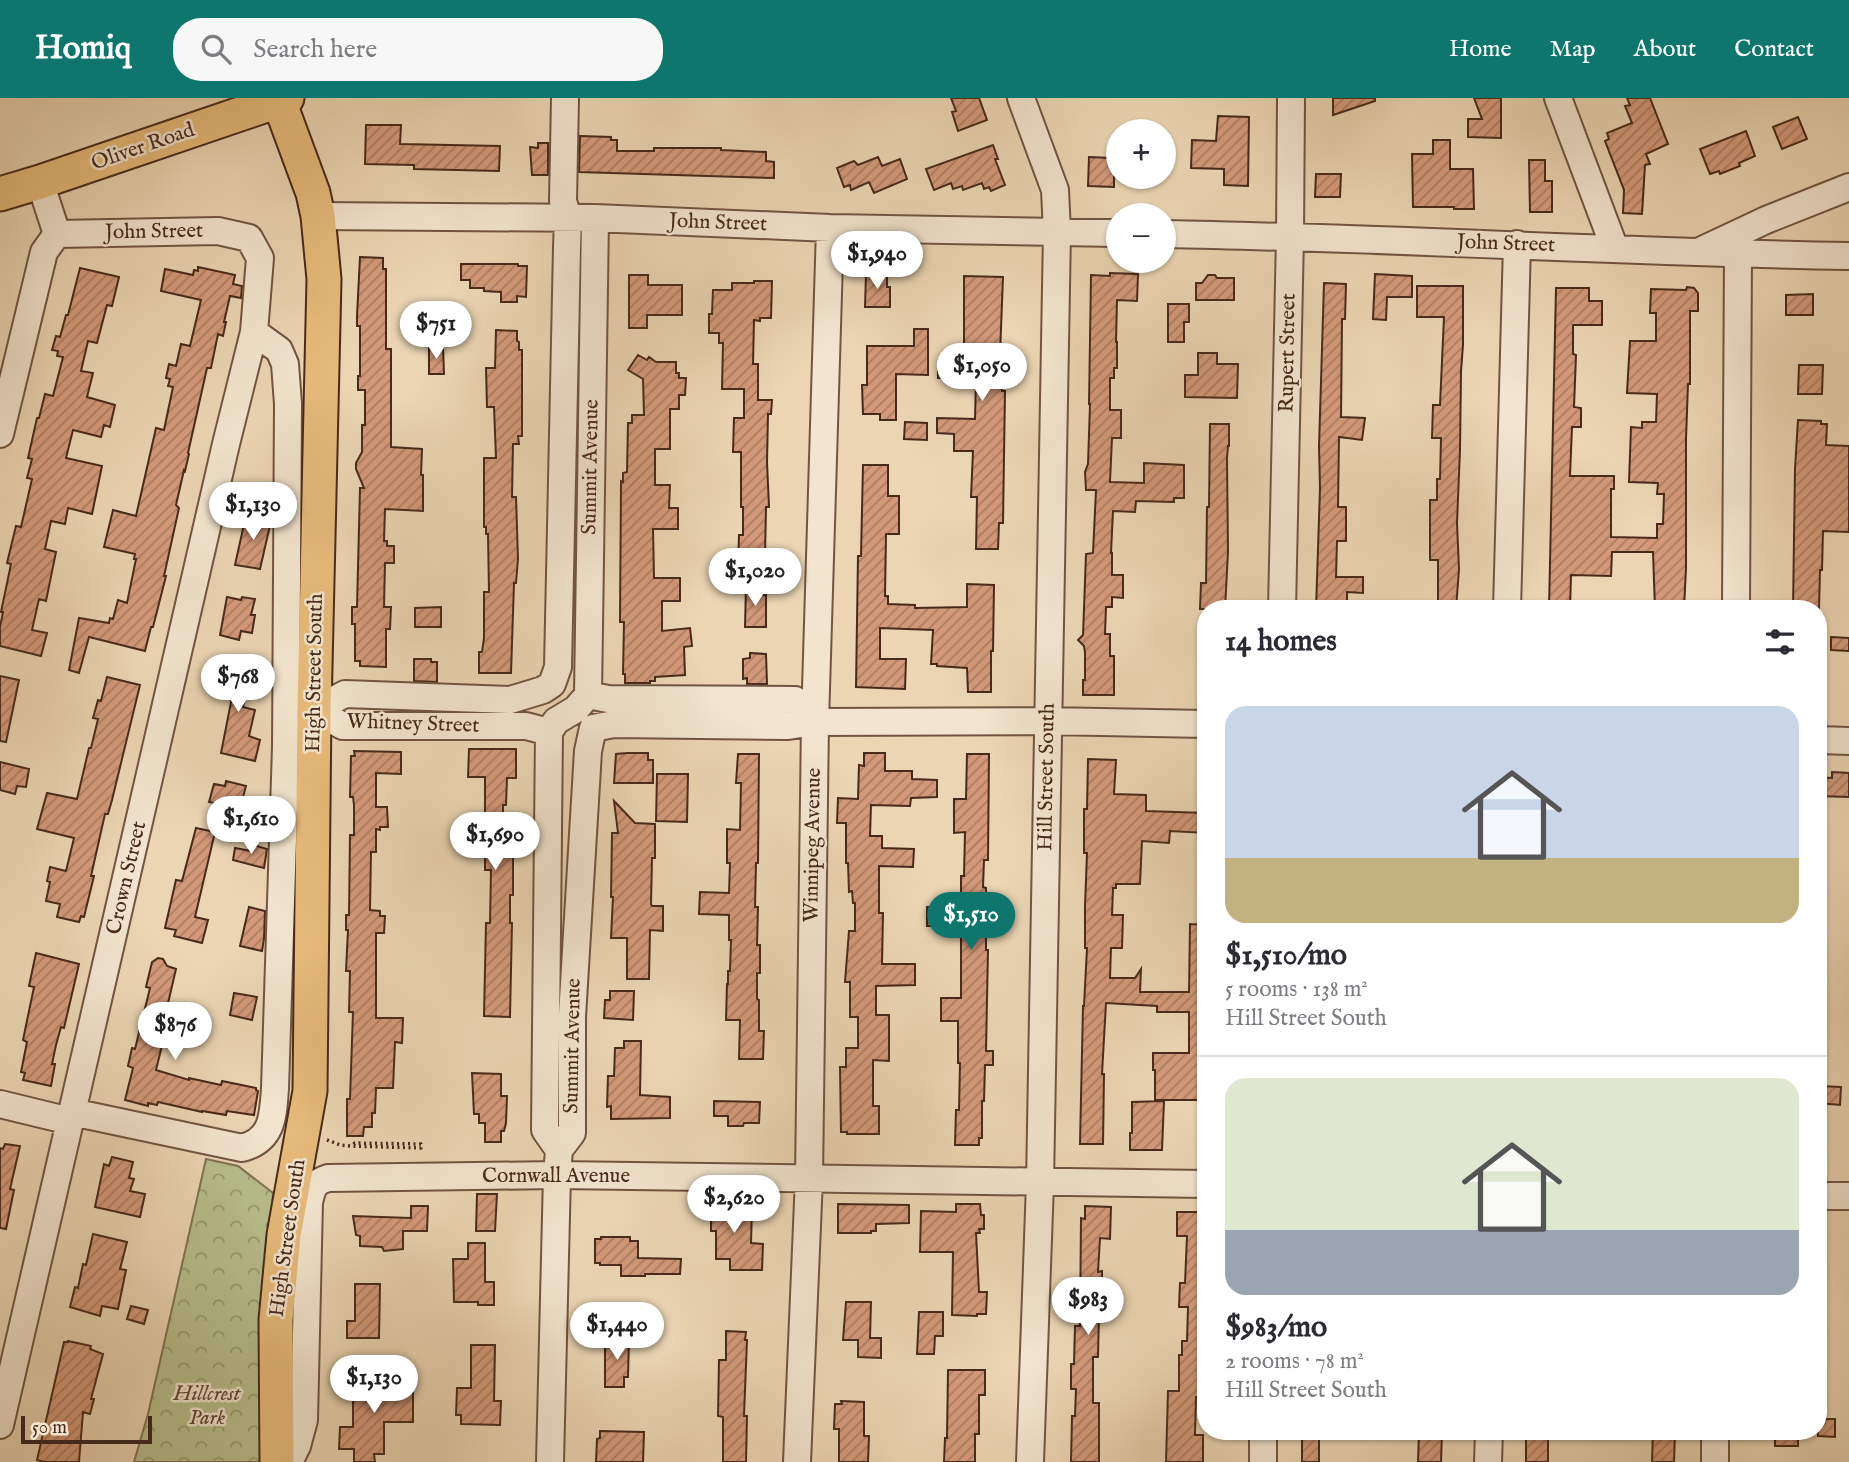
<!DOCTYPE html>
<html lang="en">
<head>
<meta charset="utf-8">
<style>
  :root { --surface:#fff; --page:#f7f7f7; --text:#2b2b33; --muted:#7c7c81; --line:#e1e1e2; --accent:#0f766e }
  body { margin:0; font-family:"IM FELL English",serif; background:var(--page); color:var(--text); height:100vh; display:flex; flex-direction:column; font-size:26px; white-space:nowrap }
  * { box-sizing:border-box; margin:0 }
  p { font-size:23px; color:var(--muted) }
  .icon { flex:none; width:38px; height:38px; fill:none; stroke:currentColor; stroke-width:2; stroke-linecap:round; stroke-linejoin:round }
  .map { position:relative; flex:1; overflow:hidden }
  .sheet { position:absolute; left:1197px; top:502px; width:630px; height:840px; display:flex; flex-direction:column; background:var(--surface); border-radius:28px; box-shadow:0 2px 5px #0004 }
  .sheet>* { flex:none }
  .tools { position:absolute; left:1106px; top:21px; display:grid; gap:14px }
  .tools a { display:grid; place-items:center; width:70px; height:70px; border-radius:50%; background:var(--surface); box-shadow:0 2px 5px #0004; font-size:35px }
  .scale { position:absolute; left:21px; bottom:18px; width:131px; box-sizing:border-box; padding-left:7px; border:4px solid #482a1b; border-top:0; font-size:19px; line-height:24px; white-space:nowrap; color:#482a1b; -webkit-text-stroke:5px #f2e4ce; paint-order:stroke }
  .price { position:absolute; translate:-50% -60px; padding:0 16px; border-radius:24px; background:#fff; color:#222; font-size:23px; line-height:46px; filter:drop-shadow(0 2px 4px #0008) }
  .price::after { content:''; position:absolute; left:50%; top:42px; width:21px; height:16px; margin-left:-10px; background:inherit; clip-path:polygon(0 0,100% 0,50% 100%) }
  .price.current { background:var(--accent); color:#fff }
  ul { padding:0; list-style:none }
  li { display:grid; align-content:center; gap:14px; height:371px; padding:0 28px }
  li+li { border-top:2px solid var(--line) }
  li span { display:grid; place-items:center; height:217px; border-radius:21px; color:#555 }
  li>.icon { margin-inline-start:auto }
  span .icon { width:126px; height:126px; fill:#fffc; stroke-width:1 }
  li b { font-size:30px }
  h2 { display:flex; justify-content:space-between; align-items:center; height:84px; padding:0 28px; font-size:30px }
  header { display:flex; align-items:center; gap:42px; box-sizing:border-box; height:98px; padding:0 35px; background:var(--accent); color:#fff }
  header strong { font-size:33px }
  nav { display:flex; gap:38px; margin-inline-start:auto; font-size:24px }
  .search { width:490px; height:63px; background:var(--page); display:flex; align-items:center; gap:18px; box-sizing:border-box; padding:0 24px; border-radius:28px; color:var(--muted); font-size:26px }
  .map>svg:first-child { display:block }
  .forest { fill:url(#forest-crowns); stroke:#807454; stroke-width:2 }
  .building { fill:url(#building-hatch); stroke:#482a1b; stroke-width:2 }
  .lines { fill:none; stroke-linecap:round; stroke-linejoin:round }
  .minor-casing { stroke:#715541; stroke-width:30 }
  .major-casing { stroke:#482a1b; stroke-width:37 }
  .path { stroke:#482a1b; stroke-width:3.5; stroke-dasharray:2 3.5; stroke-linecap:butt }
  .minor { stroke:#f2e4ce; stroke-width:26 }
  .major { stroke:#e6ba7a; stroke-width:33 }
  .labels { text-anchor:middle; dominant-baseline:central; stroke-width:5; stroke-linejoin:round; paint-order:stroke }
  .street-label { font-size:21px; fill:#482a1b; stroke:#f2e4ce }
  .park-label { font-size:21px; font-style:italic; fill:#5e4732; stroke:#f2e4ce }
</style>
</head>
<body>
<header>
<strong>Homiq</strong>
<div class="search"><svg class="icon" aria-label="search" viewBox="0 0 24 24"><circle cx="10" cy="10" r="6"/><path d="M15 15l6 6"/></svg>Search here</div>
<nav><a>Home</a><a>Map</a><a>About</a><a>Contact</a></nav>
</header>
<div class="map">
<svg width="1849" height="1364" viewBox="0 0 1849 1364">
  <defs>
    <pattern id="forest-crowns" width="20" height="18" patternUnits="userSpaceOnUse" patternTransform="scale(1.75)"><rect width="20" height="18" fill="#b7bd8c"/><path d="M2 6a3 3 0 1 1 6 0M12 15a3 3 0 1 1 6 0" fill="none" stroke="#979a72"/></pattern>
    <pattern id="building-hatch" width="6" height="6" patternUnits="userSpaceOnUse" patternTransform="scale(1.75)"><rect width="6" height="6" fill="#d3997a"/><path d="M-1 1l2-2M0 6l6-6M5 7l2-2" fill="none" stroke="#ad7d63"/></pattern>
  </defs>
  <rect width="100%" height="100%" fill="#ebd5b3"/>
  <filter id="stains"><feTurbulence type="fractalNoise" baseFrequency=".00286" numOctaves="4"/><feColorMatrix values="0 0 0 0 .2 0 0 0 0 .09 0 0 0 0 .02 0 0 0 .5 -.17"/></filter>
  <radialGradient id="worn" r=".72"><stop offset=".6" stop-color="#630" stop-opacity="0"/><stop offset="1" stop-color="#630" stop-opacity=".3"/></radialGradient>
  <path class="forest" d="M206 1061 238 1068 273 1095 262 1251V1364H134L148 1316Z"/>
  <path class="building" d="M951 0H979L987 22 958 33 952 14 956 13Z
    M1333 0H1375V3L1333 17Z
    M1474 0H1501V40L1468 39V21H1482Z
    M1627 0H1650L1668 46 1646 56 1650 66 1645 67 1642 116 1623 115 1624 92 1605 43 1609 41 1607 35 1632 25 1625 8 1630 7Z
    M1218 18 1249 19 1248 88 1224 87V71L1191 70 1192 42 1216 43Z
    M1798 19 1807 41 1782 51 1773 29Z
    M366 27H401L400 46 500 48 499 73 414 71V67L365 66Z
    M1746 33 1755 58 1739 65 1740 68 1720 76 1719 73 1710 76 1700 51Z
    M580 38 611 39V42H617V53H654V50H721V52L766 54V63L774 64V80L579 74Z
    M1433 42H1450V71H1473L1474 111H1454V109H1413L1412 56H1433Z
    M538 45H548V77H532L530 49 538 50Z
    M993 47 998 61H995L1005 87 991 93 989 89 984 91 982 85 963 92 962 88 953 91 951 85 934 92 926 71Z
    M878 59 882 68 900 61 907 81 874 95 869 84 851 92 850 87 844 89 837 70 854 63 858 67Z
    M1089 59 1111 60V68H1114V89L1088 88Z
    M1529 62H1545V83H1552V114H1530Z
    M1316 76H1341L1340 99H1315Z
    M360 159 383 160V171H386V251H391V349L422 351 421 377H423V413L385 411 384 443H387V448H394V465H385L384 509H391L390 531H386V569L360 568V563H355V526H352V509H357L360 390H364L356 371V365L362 354V327H365V292H358V278H360V228H357V218Z
    M461 166H518V168H527L526 199 517 198V204H501V194L484 193V190H470V182H461Z
    M198 169 235 177 233 186 242 188 241 200 230 198 224 224H226L223 238 218 236 211 270H207L188 355 189 356 185 373 184 372 176 407 179 410 164 478H166L153 529H151L145 553 89 539 79 575 69 572 79 520 109 525 110 520 113 521 118 502 127 505 136 461H134L135 456 104 449 113 412 136 418 156 330 164 332 173 289 168 288 170 281 166 280 169 266 176 268 181 246 190 248 201 202 161 193 165 171 193 177 194 172 198 173Z
    M80 170 119 179 112 208 107 207 97 245 88 243 81 273 93 275 87 299 115 307 110 329 104 327 101 339 73 332 66 360 102 368 92 416 68 410 65 426 51 423 45 451 56 454 46 503 39 501 32 532 47 535 41 558 0 548V529L3 514H1L11 466 7 465 16 428 21 429 32 381 27 380 32 361 28 360 37 320H39L45 296 53 298 63 259 57 258 58 253 52 252 56 238 60 239 66 217H68Z
    M866 175H887V189H890V209H865Z
    M1110 175 1138 176 1137 203 1117 202 1116 244H1117V270H1114V280H1110V312H1121V340H1112L1110 384 1144 385V365L1184 367V400H1174V404L1136 403 1135 414 1113 413 1111 455H1112V477H1123V500L1112 499V509H1106L1105 536H1110V558H1114V597H1083V582H1085V554L1084 548 1078 542 1083 537 1086 456 1093 455 1096 392H1086L1085 374 1088 366 1090 306H1089L1091 177 1110 178Z
    M1375 176 1412 178V199H1387L1386 222 1373 221Z
    M629 177H648V187H682V217H647V230H629Z
    M1208 177H1215L1217 180H1234V202H1196V185H1202Z
    M964 178 1003 179 1000 256H1003L1002 293H1005L1003 425H999L998 451H976L977 399H971L973 353H954V336L937 335V320L975 321 976 281 938 280V266L964 267Z
    M754 183H772L771 220H760V223L754 222 753 266H758V302H772L771 316H768L767 364 769 409H766L765 458 755 457V471H738L739 437H743V409H741V354H733L734 320H744V291H722L723 245H719V235H709V216H712L713 192H732V185H754Z
    M1324 185 1346 186 1345 221H1342L1341 319 1365 320 1362 342 1339 339 1338 409H1346V443H1337L1336 479H1363V495L1347 494V511H1316L1320 390 1319 349Z
    M1417 188H1463V247L1461 273 1460 352 1457 425 1459 471 1456 511H1438V462H1430V402H1437V381H1440L1441 340H1432L1433 307H1440L1444 219H1417Z
    M1687 189 1694 190 1698 195V213H1690V286H1688L1686 341V470L1684 511H1655L1653 454H1612L1611 478 1571 477 1570 511H1549L1556 190H1589V203H1602V227H1573V256L1576 257 1574 309 1581 310V329H1572L1570 378H1614V391H1611V439L1657 440V426H1663L1664 396H1657L1658 385 1629 384 1631 329 1642 330V324H1656L1657 296 1627 295 1630 243H1656V215H1650L1651 191 1686 192Z
    M1813 196V217H1786V197Z
    M1168 206H1189V224H1184V244H1168Z
    M914 231H928V277L896 276V322H880V316H863L862 287H867V248H914Z
    M496 232 517 233V243L519 244V252H522V338H518L519 346H513L512 399H516L518 461 516 485H514L511 575H479V554H482L484 540V494H489L488 436H486V429H484V360H496L494 309H487L486 270H495Z
    M429 249H443L444 276H429Z
    M1198 255H1217V266H1238L1237 300 1185 299V277H1198Z
    M638 257 647 262 649 259 656 264H676V275H679V280H686L685 297H679V311H670V351H655V387H670L669 410H678V431H653L654 480H680V503H662V533L690 530 692 548 684 549 685 577 655 579V583H650V585H625V576H623L624 524H620L621 383 623 384V375L627 374 628 325H632V317H644L643 281 628 272Z
    M1799 267H1823L1822 296H1798Z
    M1798 322 1821 323V326H1827L1826 347 1849 348V434L1823 433 1822 472H1820L1819 511H1793L1795 371Z
    M905 324 927 325V342L904 341Z
    M1210 326H1229V348H1228L1227 360 1228 454 1225 511H1200L1201 485H1206L1207 409H1209Z
    M863 367H888V398H899V436H886L885 498H888V506L915 507V510L967 509V486L994 487 993 553H991V594H968L967 570 937 568V566H931L933 532 880 530V561H906L905 591 856 589 858 458H861Z
    M246 417 271 423 260 471 235 467Z
    M746 488 762 489V497H766V529H745Z
    M227 499 241 502 242 499 255 501 251 517H255L252 535 241 533 239 542 220 537Z
    M441 509V529H415V510Z
    M1831 539 1849 540V553L1831 552Z
    M750 555 766 556 767 586H747V580L743 581V561L750 560Z
    M414 561H431V564H437V584L414 583Z
    M239 566 252 569 243 609 255 612 249 638 260 642 255 663 221 655 233 594 218 591 223 567 238 570Z
    M0 578 19 582 6 644 0 643Z
    M107 579 140 587 112 702 108 716H105L91 778H94L84 819 81 818 79 824 57 819 60 806 46 803 50 784 47 783 50 769 66 773 74 740 37 731 47 695 77 701 89 650H91L98 621 93 620 98 602 101 603Z
    M469 651H516V680H507L506 707H503V740H513V797H510V825H512L510 919 484 918 486 825H490L491 772H485V759L470 758V746H466V724L485 725V679H468Z
    M354 653 401 654V676L376 675V709H387L388 729H380V732L376 731V754H371L370 812 380 813V818H385L384 835H376V920H403L402 945 395 944 393 990H376L375 1015H372V1029H364L363 1038H347V1001H350L353 914H349L350 873H346L348 832H346V817H349L350 737H354V707L353 699H350L351 658H355Z
    M627 655H648V662H653V685H614L616 656Z
    M864 655H885V673H912V681L937 682V699L911 700 910 708 871 707 870 738H882V750L914 751 913 769 879 768V815H883L882 866H915V887L876 888V917H889V963L873 962V1008H879V1036H847V1034H841L840 969H846V950H858V919H850V884H845L849 833H855V805H853L852 793 849 794 848 765H846V725H837L838 700 858 701 859 667 864 668Z
    M738 656H759L758 765H756L755 809H758L757 847H760V875H757V901L759 902V933H764L763 961H739L740 922H726L727 886H728V873H730L731 842H729V817L699 816 700 794 729 795 730 765H727V731L740 732 741 685H736Z
    M967 656H989L988 762H984L983 789 986 790V852H988L986 953H993V967H985L984 1003H982V1040H979V1047H955L956 1012H959L960 965H958V923H941V900H961V828H927V809L956 810 957 796H961V778H964L965 734 954 735V701H966Z
    M1088 661 1116 662 1114 696 1146 697V713L1206 715V735L1170 733 1169 745 1142 743 1140 786H1116V790H1113L1112 817H1123L1122 850H1111L1110 880H1135L1141 871 1140 894H1189L1190 826 1206 827V1002H1155V972H1153V955H1189V914H1157V908L1106 905 1102 976H1104L1103 1046H1080L1083 908H1084L1087 850H1085V808L1087 755H1084V711H1087Z
    M0 664 29 671 26 689 17 688 15 696 0 692Z
    M1832 674 1849 675V699L1818 698V679L1832 680Z
    M657 676H688L687 724 656 723Z
    M226 683 246 688 240 710 209 704 214 686 225 688Z
    M614 703 635 725 655 726V760H652L651 806 652 808H663V833L650 832 649 881H627V840H611L613 799H611L612 735H618Z
    M196 730 215 734 195 819 208 822 202 845 174 838 176 832 165 830 176 782 182 783Z
    M253 747 267 751 264 770 233 762 235 750 251 753Z
    M249 809 265 813 264 841 262 853 240 848Z
    M36 855 79 866 64 930 61 929 56 947 52 966H55L51 988 23 982 25 975 21 974 27 944 23 942 34 889 29 888Z
    M158 860 163 861 167 868 176 871 166 914 170 915 156 972 189 982V980L221 987 222 983 256 990V992L258 993 254 1017 227 1013 226 1017 202 1013V1014L158 1004 157 1007 148 1005V1008L125 1002 133 970 128 968 132 950 135 951 150 890 146 889 152 864Z
    M610 893H634L633 922 604 920 605 902H610Z
    M234 895 257 899 252 922 230 917Z
    M624 943H641L640 997 670 999V1020L611 1021V1008L607 1009 608 978H614L615 950H624Z
    M472 975 501 976V998H507L506 1025 504 1033H501V1044H485V1025H479V1016H474Z
    M1818 988 1841 989 1840 1007 1818 1005Z
    M714 1003 760 1004 759 1025H744L743 1028H728V1018H714Z
    M1164 1003 1162 1052H1130V1035H1132V1004Z
    M5 1046 20 1048 10 1091 14 1092 6 1131 0 1130V1050L3 1051Z
    M112 1059 133 1064 129 1080 134 1081 130 1093 145 1096 140 1119 95 1109 104 1066 109 1068Z
    M477 1096H497L495 1133H476Z
    M706 1101H735V1109H752L751 1145 763 1146 762 1172H730V1161H716V1133H711V1117H706Z
    M838 1106 909 1107V1125L876 1126V1133H871V1135H838Z
    M956 1106H980L981 1117H984V1131H979L980 1135H976L979 1194H987L986 1216H977V1218L952 1217 953 1154H920L921 1113 956 1114Z
    M411 1108H428L427 1133H403V1151L384 1153 382 1149 360 1148V1138L356 1137 353 1118 411 1120Z
    M1085 1108 1111 1109 1110 1141 1100 1140 1098 1174 1102 1173V1215H1099L1098 1259H1093V1305H1099V1364H1071L1072 1318H1075L1076 1291H1071V1266H1074L1075 1228H1080L1081 1120 1085 1121Z
    M1177 1114H1206V1261H1203V1299H1196L1195 1337H1203V1364H1166L1168 1293H1179V1257H1182V1243H1187L1188 1209H1179L1180 1185H1185L1187 1138H1177Z
    M93 1136 127 1144 120 1171 126 1172 118 1211 102 1208 100 1218 70 1209 75 1189 78 1190 83 1166 86 1167Z
    M601 1139H630V1143H638V1160L681 1161 680 1176H645V1178H621V1167H600V1165H595V1141H601Z
    M468 1145H485V1184H494V1207H478V1204H454L453 1161H468Z
    M355 1186H380L379 1240H347V1223H355Z
    M846 1204H871L870 1240H881V1260L858 1259V1242H843Z
    M131 1208 148 1212 144 1226 127 1221Z
    M919 1214H943V1238H935L934 1256H917Z
    M726 1233 746 1234 745 1242H747L744 1318H747L746 1364H723V1319L718 1318 719 1262H726Z
    M609 1240H629L628 1279H624V1289H605V1249H609Z
    M68 1243 91 1248 90 1251 103 1256 91 1301H94L90 1316 83 1314 79 1364H45L37 1362 64 1244H68Z
    M471 1247H495L494 1303H501L500 1327 461 1326V1317H456L457 1290H471Z
    M356 1271H379V1289L413 1288V1324H384V1356H374L375 1364H354V1351H339L340 1329H353V1286H356Z
    M948 1272H985V1297H979V1336H975V1364H944L945 1340H947Z
    M841 1303 864 1304V1338H869L868 1364H839V1331H834L835 1306H842Z
    M1818 1321H1835V1339L1818 1338Z
    M600 1333 644 1334 643 1364H596L597 1341 600 1340Z
    M1302 1334H1319V1364H1302Z
    M1419 1334H1442L1441 1364H1418Z
    M1526 1334H1548V1364H1526Z
    M1653 1334H1675L1674 1364H1652Z
    M1775 1334H1798V1348H1775Z"/>
  <g class="lines">
    <g class="minor-casing">
      <path id="minor" d="M1021 0 1055 92 1057 134 1040 1085 1030 1364
        M1558 0 1615 151
        M40 84 57 136
        M318 118 595 120 830 130 1118 135
        M595 120 588 597 608 601 795 602 815 624
        M1164 136C1392 140 1620 154 1849 158
        M1700 153 1766 122 1849 89
        M0 336 44 154 57 136
        M1282 511 1290 138 1291 0
        M1507 511 1517 146
        M1736 511 1738 156
        M314 612 345 596 510 602 543 592 552 586 558 569 567 150 568 120 563 103 565 0
        M314 612 343 628H526L549 634
        M549 634 545 1032 559 1052
        M549 634 556 623 576 611 588 597
        M1818 642 1849 643
        M0 1006 70 1023
        M72 1014 242 1050C273 1042 273 1018 275 990L286 649 288 306 285 266 279 252 254 234
        M1818 1098H1849
        M0 1327 226 346 254 234 260 160 249 140 218 133 57 136
        M289 1364 297 1348 304 1322 309 1104C313 1089 313 1085 328 1080L557 1077 1206 1086
        M550 1364 557 1077 559 1052 572 1035V919L588 653 593 630 614 626 788 628 815 624 1048 623 1206 626
        M797 1364 809 1080 815 624 830 130
        M1263 1364V1334
        M1488 1364 1489 1334
        M1715 1364V1334"/>
    </g>
    <g class="major-casing">
      <path id="major" d="M0 96 40 84 287 0
        M277 1364 276 1222 284 1137 310 993 314 612 324 181 318 118 313 95 279 3"/>
    </g>
    <path class="path" d="M327 1042 340 1047 351 1048 421 1050V1046L355 1045 351 1048"/>
    <use href="#minor" class="minor"/>
    <use href="#major" class="major"/>
  </g>
  <g class="labels">
    <g class="street-label">
      <text transform="translate(143 49) rotate(-19)">Oliver Road</text>
      <text transform="translate(718 125) rotate(2)">John Street</text>
      <text transform="translate(154 134) rotate(-1)">John Street</text>
      <text transform="translate(1506 146) rotate(2)">John Street</text>
      <text transform="translate(1288 255) rotate(-89)">Rupert Street</text>
      <text transform="translate(591 369) rotate(-89)">Summit Avenue</text>
      <text transform="translate(315 575) rotate(-89)">High Street South</text>
      <text transform="translate(413 626) rotate(2)">Whitney Street</text>
      <text transform="translate(1047 679) rotate(-89)">Hill Street South</text>
      <text transform="translate(813 747) rotate(-89)">Winnipeg Avenue</text>
      <text transform="translate(127 780) rotate(-77)">Crown Street</text>
      <text transform="translate(573 948) rotate(-89)">Summit Avenue</text>
      <text x="556" y="1078">Cornwall Avenue</text>
      <text transform="translate(288 1140) rotate(-82)">High Street South</text>
    </g>
    <g class="park-label">
      <text x="207" y="1296">Hillcrest<tspan x="207" dy="24">Park</tspan></text>
    </g>
  </g>
  <rect width="100%" height="100%" filter="url(#stains)"/>
  <rect width="100%" height="100%" fill="url(#worn)"/>
</svg>
<div class="tools">
<a>+</a>
<a>−</a>
</div>
<div class="scale">50 m</div>
<b class="price" style="left:877px;top:193px">$1,940</b>
<b class="price" style="left:436px;top:263px">$751</b>
<b class="price" style="left:982px;top:305px">$1,050</b>
<b class="price" style="left:253px;top:444px">$1,130</b>
<b class="price" style="left:755px;top:510px">$1,020</b>
<b class="price" style="left:238px;top:616px">$768</b>
<b class="price" style="left:251px;top:758px">$1,610</b>
<b class="price" style="left:495px;top:774px">$1,690</b>
<b class="price current" style="left:971px;top:854px">$1,510</b>
<b class="price" style="left:175px;top:964px">$876</b>
<b class="price" style="left:734px;top:1137px">$2,620</b>
<b class="price" style="left:1088px;top:1239px">$983</b>
<b class="price" style="left:617px;top:1264px">$1,440</b>
<b class="price" style="left:374px;top:1317px">$1,130</b>
<section class="sheet">
<h2>14 homes<svg class="icon" aria-label="filters" viewBox="0 0 24 24"><path d="M4 7h16M4 17h16"/><circle cx="9" cy="7" r="2"/><circle cx="15" cy="17" r="2"/></svg></h2>
<ul>
<li><span style="background:linear-gradient(#c9d6e8 70%,#c2b280 0)"><svg class="icon" aria-label="home" viewBox="0 0 24 24"><path d="M3 11l9-7 9 7M6 9v11h12V9"/></svg></span><div><b>$1,510/mo</b><p>5 rooms · 138 m²</p><p>Hill Street South</p></div></li>
<li><span style="background:linear-gradient(#dfe7d0 70%,#9aa5b1 0)"><svg class="icon" aria-label="home" viewBox="0 0 24 24"><path d="M3 11l9-7 9 7M6 9v11h12V9"/></svg></span><div><b>$983/mo</b><p>2 rooms · 78 m²</p><p>Hill Street South</p></div></li>
</ul>
</section>
</div>
</body>
</html>
